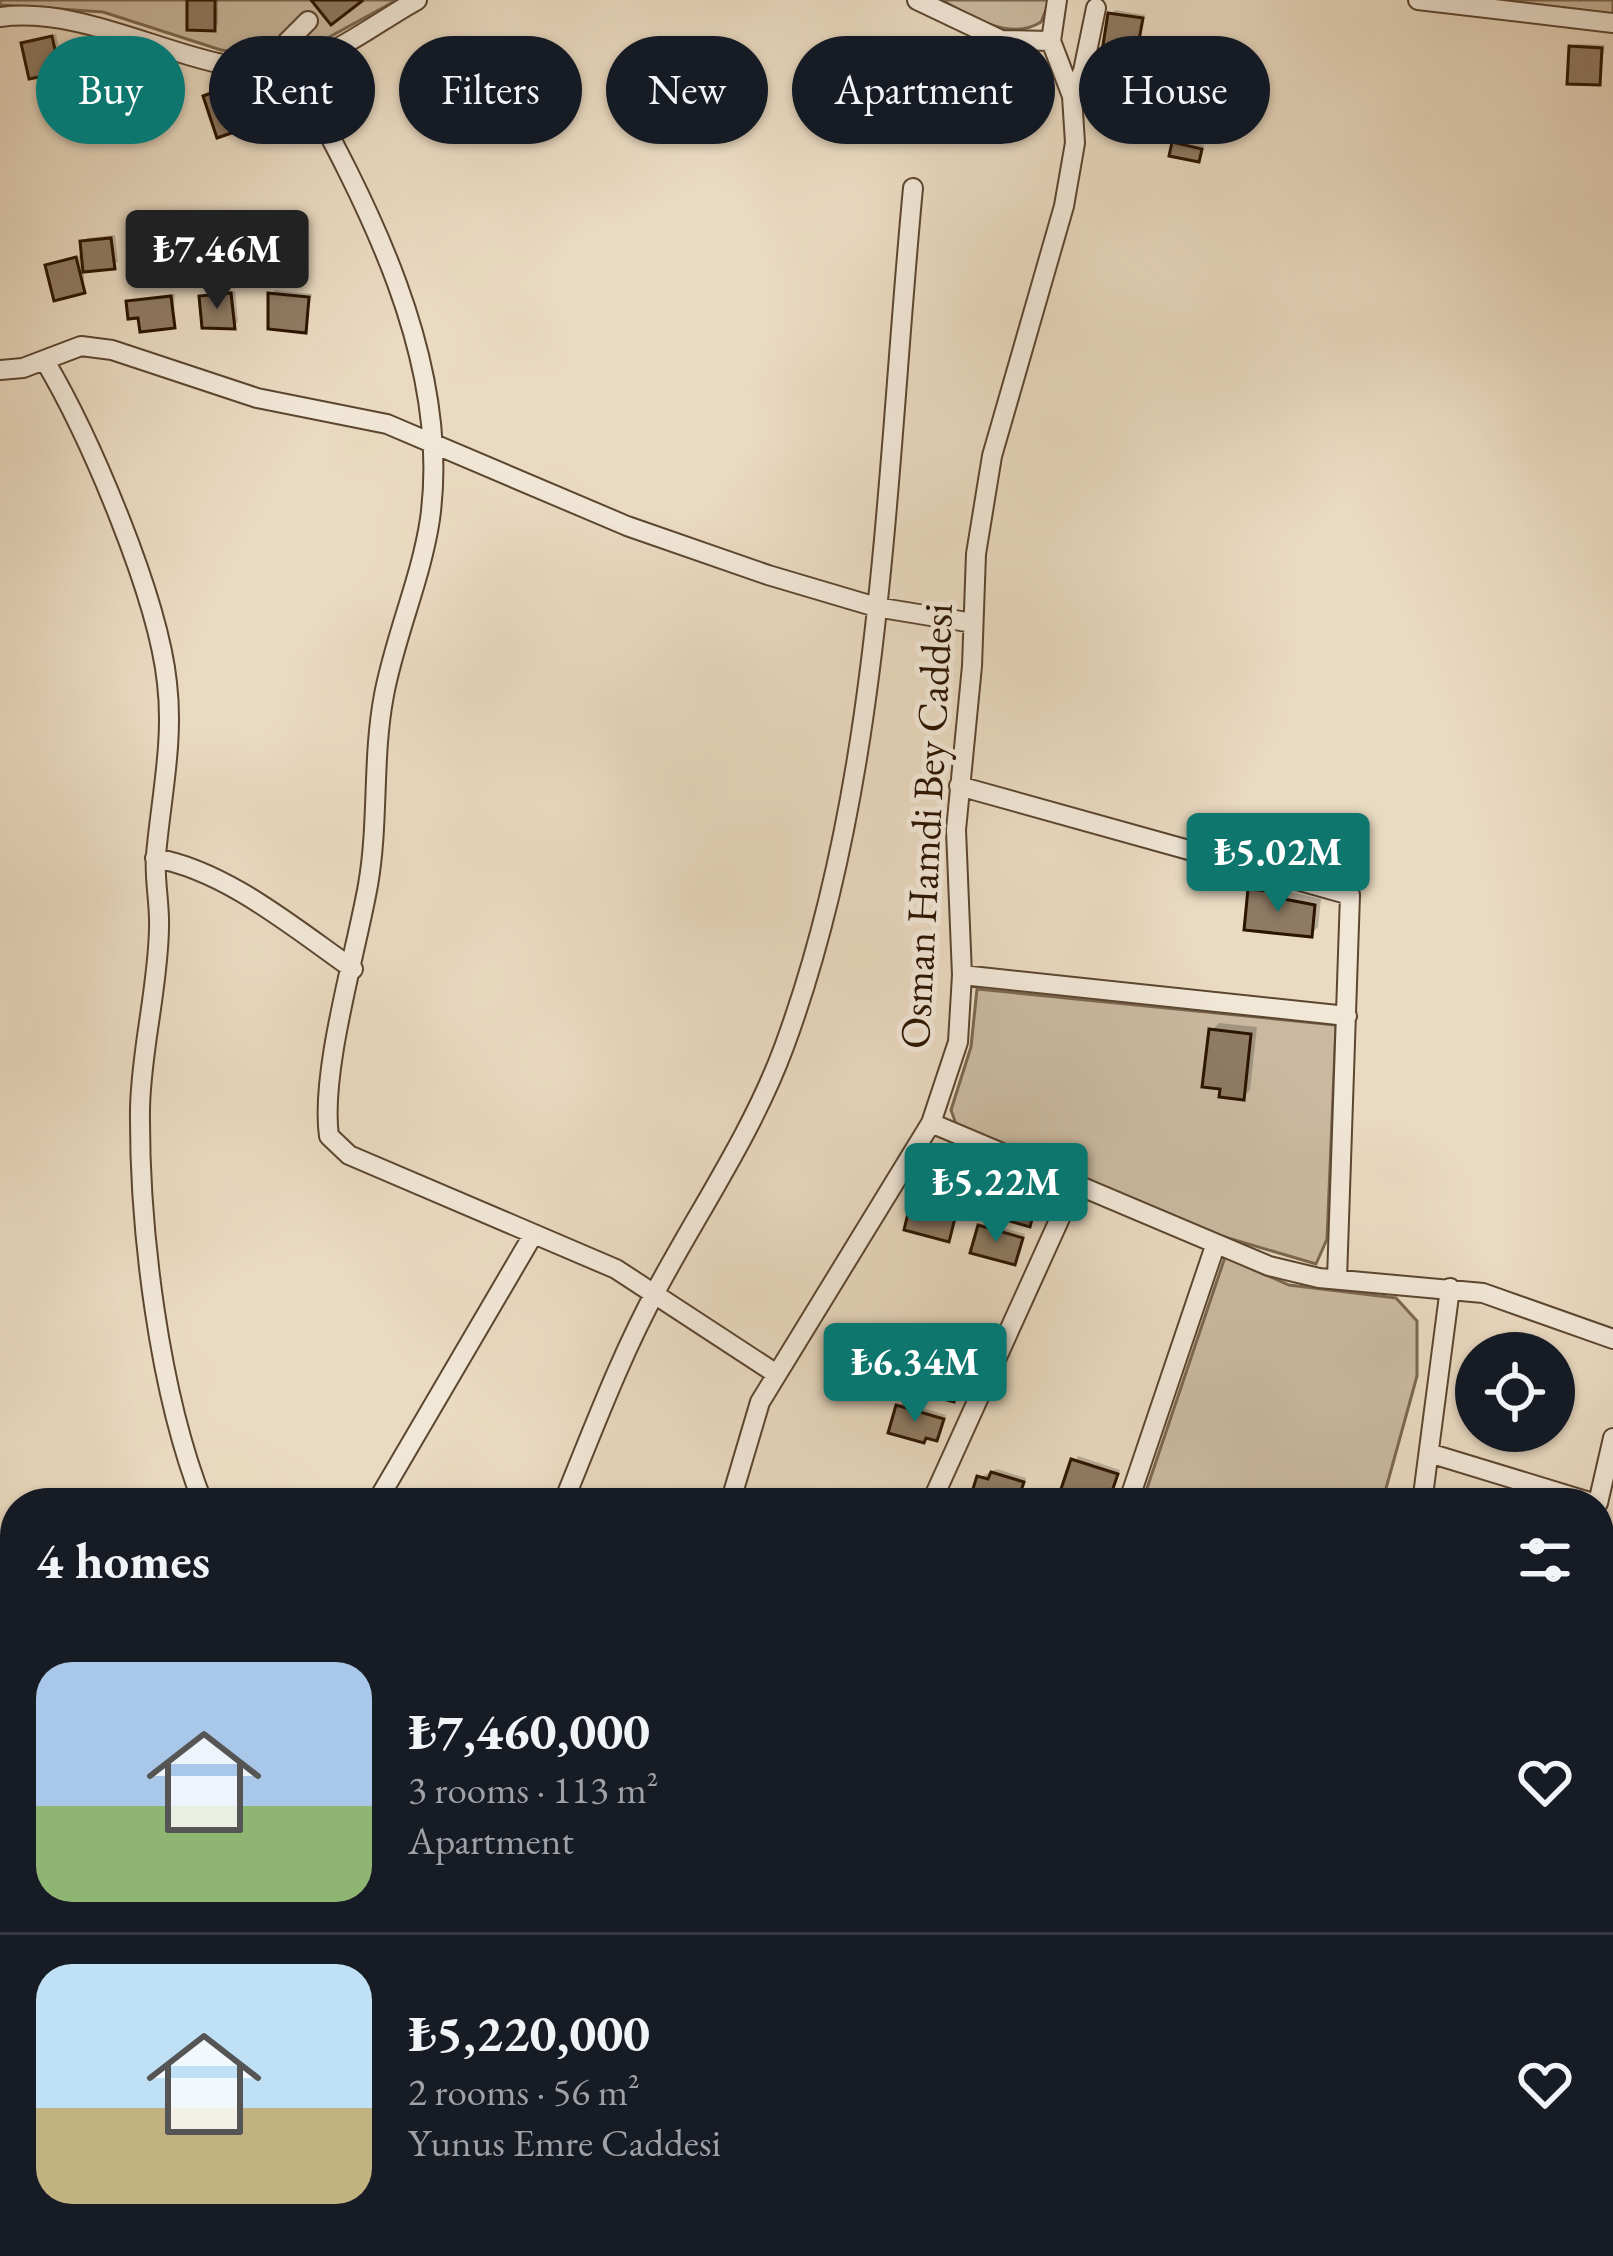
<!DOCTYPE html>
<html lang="en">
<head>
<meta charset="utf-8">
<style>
  :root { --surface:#171b24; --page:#242831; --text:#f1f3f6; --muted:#9ea1a6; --line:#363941; --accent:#0f766e }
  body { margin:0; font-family:"EB Garamond",serif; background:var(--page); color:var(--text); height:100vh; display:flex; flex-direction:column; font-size:45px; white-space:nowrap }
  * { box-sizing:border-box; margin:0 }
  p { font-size:39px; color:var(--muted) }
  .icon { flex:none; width:66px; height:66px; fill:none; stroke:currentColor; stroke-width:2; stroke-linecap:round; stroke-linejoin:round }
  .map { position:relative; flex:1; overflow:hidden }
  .panel { position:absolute; left:0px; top:1488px; width:1614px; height:768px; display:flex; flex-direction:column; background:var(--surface); border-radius:48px 48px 0 0; box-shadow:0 3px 9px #0004 }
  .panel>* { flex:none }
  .hud { position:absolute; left:36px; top:36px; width:1542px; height:108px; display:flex; gap:24px }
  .buttons { position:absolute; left:1455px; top:1332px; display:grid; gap:24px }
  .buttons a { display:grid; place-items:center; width:120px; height:120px; border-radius:50%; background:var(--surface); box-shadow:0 3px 9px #0004; font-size:60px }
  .price { position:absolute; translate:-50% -102px; padding:0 27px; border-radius:12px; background:var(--accent); color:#fff; font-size:39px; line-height:78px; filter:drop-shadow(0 3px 6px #0008) }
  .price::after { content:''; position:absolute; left:50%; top:72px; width:36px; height:27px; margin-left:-18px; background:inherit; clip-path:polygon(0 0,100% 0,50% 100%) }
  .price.current { background:#222; color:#fff }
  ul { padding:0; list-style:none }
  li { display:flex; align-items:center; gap:36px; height:300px; padding:0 36px }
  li+li { border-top:3px solid var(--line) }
  li span { display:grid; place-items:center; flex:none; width:336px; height:240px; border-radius:36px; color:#555 }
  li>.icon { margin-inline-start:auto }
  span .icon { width:144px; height:144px; fill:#fffc; stroke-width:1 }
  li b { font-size:51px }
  h2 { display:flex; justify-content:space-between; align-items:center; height:144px; padding:0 36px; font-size:51px }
  .chip { padding:0 42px; border-radius:54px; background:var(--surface); box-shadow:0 3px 9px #0004; font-size:42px; line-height:108px }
  .chip.current { background:var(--accent); color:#fff }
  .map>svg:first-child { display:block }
  .green { fill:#cab9a0; stroke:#7b6750; stroke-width:3 }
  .shadow { fill:#0003 }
  .building { fill:#8f7b64; stroke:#2c1500; stroke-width:3 }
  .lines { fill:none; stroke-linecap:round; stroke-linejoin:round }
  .minor-casing { stroke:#5c4630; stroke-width:22 }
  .path { stroke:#2c1500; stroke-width:3; stroke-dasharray:9 6; stroke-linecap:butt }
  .minor { stroke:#f1e7d7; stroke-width:18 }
  .labels { text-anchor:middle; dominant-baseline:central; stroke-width:10; stroke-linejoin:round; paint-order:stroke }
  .street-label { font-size:42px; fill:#2c1500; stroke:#f1e7d7 }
</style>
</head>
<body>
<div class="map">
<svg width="1613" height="2256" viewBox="0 0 1613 2256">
  <rect width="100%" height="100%" fill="#eadac1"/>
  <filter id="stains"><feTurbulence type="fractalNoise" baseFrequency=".00167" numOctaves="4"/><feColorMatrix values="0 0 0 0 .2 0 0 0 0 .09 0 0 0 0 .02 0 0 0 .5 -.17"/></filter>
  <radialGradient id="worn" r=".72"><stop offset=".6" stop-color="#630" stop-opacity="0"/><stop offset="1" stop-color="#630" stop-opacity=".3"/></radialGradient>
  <path class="green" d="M0 0H397L311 47 258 55 221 50 103 12 0 5Z
    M942 0H1050L1041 22C1010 42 969 16 942 0Z
    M1499 0H1613V14Z
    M977 989 1336 1025 1327 1239 1316 1264 1201 1230 956 1124 951 1110 971 1047Z
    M1225 1257 1289 1285 1396 1298 1417 1321V1376L1382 1503H1142Z"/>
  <path class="shadow" d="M190 0H218V24L214 28Z
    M1115 10 1145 15 1136 47 1111 14Z
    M56 34 63 66 59 70 24 44Z
    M1576 44 1605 45 1599 82 1572 48Z
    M958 73 978 113 969 122 921 97Z
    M232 85 246 122 242 126 206 97Z
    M1179 140 1204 145 1202 155 1198 159 1175 144Z
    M115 235 118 262 84 269V291L48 266 84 254 87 238Z
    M275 290 312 294 305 330 271 294Z
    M235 291 238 322 234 326 202 297Z
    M175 294 173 325 141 314 129 302Z
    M1257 884 1321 899 1318 927 1311 934 1250 891Z
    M1219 1023 1257 1027 1250 1090 1243 1097 1223 1086 1212 1030Z
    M1008 1184 1041 1194 1029 1224 1004 1188Z
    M918 1199 959 1210 948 1239 914 1203Z
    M985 1223 1025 1234 1014 1262 981 1227Z
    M923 1362 963 1372 953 1398 919 1366Z
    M903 1402 946 1415 941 1433 937 1438 899 1406Z
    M1078 1456 1120 1470 1107 1501 1057 1503Z
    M997 1469 1026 1478 1017 1503 975 1493 980 1477Z
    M1599 2098 1613 2105V2124L1602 2140Z"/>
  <path class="building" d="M187 0H215V31L187 30Z
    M311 0H361L362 1 331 25Z
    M1108 13 1143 18 1137 51 1103 45Z
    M52 36 60 73 29 79 21 43Z
    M1569 46 1602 48 1600 85 1567 84Z
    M948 81 971 125 939 141 917 96Z
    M228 87 243 129 217 138 203 96Z
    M1172 142 1202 149 1199 162 1169 156Z
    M111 238 115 269 83 272 80 241Z
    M76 257 85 293 54 301 45 265Z
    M231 293 235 329 202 328 199 296Z
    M268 293 309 297 306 333 268 329Z
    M171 296 175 328 140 332 138 318 128 319 126 301Z
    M1248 889 1280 892 1279 898 1315 905 1312 937 1244 930Z
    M1209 1029 1251 1034 1244 1100 1219 1097 1220 1089 1202 1087Z
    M1001 1187 1038 1198 1030 1227 992 1216Z
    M911 1201 956 1214 949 1242 904 1230Z
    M978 1225 1023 1238 1015 1265 970 1253Z
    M916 1364 961 1376 954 1402 910 1390Z
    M896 1405 944 1419 937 1441 926 1438 924 1443 888 1433Z
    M1071 1459 1118 1474 1108 1503 1061 1489Z
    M991 1472 1024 1482 1017 1503 971 1495 977 1476 988 1479Z
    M1058 1494 1085 1503H1055Z
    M1609 2003 1613 2005V2041L1599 2034Z
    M1599 2108 1613 2115 1602 2143 1599 2141Z"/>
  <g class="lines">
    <g class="minor-casing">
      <path id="minor" d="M917 0 1001 40 1051 41
        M1418 0 1613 23
        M0 17C101 4 206 85 293 66 335 56 379 21 417 0
        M292 66C366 201 452 360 430 519 421 579 395 636 384 695 372 758 379 822 368 885 356 953 320 1072 329 1136L349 1155 616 1269 775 1373
        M284 67 287 42 308 21
        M1072 96 1083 71 1096 8
        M45 361C90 437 158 596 167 683 174 741 161 798 156 855 154 879 160 904 159 928 158 989 141 1049 140 1109 139 1229 159 1393 203 1503
        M0 370 23 368 81 346 112 350 257 398 387 424 627 526 768 575 876 607 973 623
        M959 786 1350 895 1337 1279
        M155 858C227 871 294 928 353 969
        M962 975 1347 1016
        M931 1123 1269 1266 1319 1278 1483 1293 1613 1339
        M1429 1453 1593 1503
        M376 1503 533 1235
        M563 1503C593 1430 620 1357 658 1287 700 1209 753 1131 784 1047 883 780 886 469 913 188
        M730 1503 760 1402 931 1123 958 1042 962 975 956 830 972 666 976 554 992 456 1064 206 1075 143 1072 96 1051 41 1057 0
        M931 1503 1075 1185
        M1128 1503 1215 1246
        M1422 1503 1450 1288
        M1598 1503 1613 1438
        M1599 1965 1613 1971
        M0 2030 15 2007
        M0 2040 15 2087
        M1599 2221 1613 2178
        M131 2241 177 2256
        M858 2241 913 2256
        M11 2256 15 2239
        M305 2256 310 2241
        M442 2256 447 2241
        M560 2256 565 2241
        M716 2256 721 2241
        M1155 2256 1163 2241
        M1390 2256 1396 2241
        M1588 2256 1592 2241"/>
    </g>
    <path class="path" d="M0 1604 15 1611"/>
    <use href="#minor" class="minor"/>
  </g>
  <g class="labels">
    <g class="street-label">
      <text transform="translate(926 826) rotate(-87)">Osman Hamdi Bey Caddesi</text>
    </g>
  </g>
  <rect width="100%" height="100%" filter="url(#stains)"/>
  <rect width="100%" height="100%" fill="url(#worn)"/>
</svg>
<div class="buttons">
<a><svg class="icon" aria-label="locate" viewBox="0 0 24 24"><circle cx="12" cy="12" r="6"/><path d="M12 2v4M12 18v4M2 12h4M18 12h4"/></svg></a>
</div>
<b class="price current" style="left:217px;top:312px">₺7.46M</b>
<b class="price" style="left:1278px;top:915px">₺5.02M</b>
<b class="price" style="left:996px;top:1245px">₺5.22M</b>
<b class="price" style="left:915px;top:1425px">₺6.34M</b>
<div class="hud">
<a class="chip current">Buy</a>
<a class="chip">Rent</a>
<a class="chip">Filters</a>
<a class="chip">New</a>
<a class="chip">Apartment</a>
<a class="chip">House</a>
</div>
<section class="panel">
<h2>4 homes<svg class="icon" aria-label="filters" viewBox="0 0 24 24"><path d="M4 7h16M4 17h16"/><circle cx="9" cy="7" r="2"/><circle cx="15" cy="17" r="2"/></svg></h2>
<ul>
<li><span style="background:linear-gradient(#a9c7e8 60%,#8fb573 0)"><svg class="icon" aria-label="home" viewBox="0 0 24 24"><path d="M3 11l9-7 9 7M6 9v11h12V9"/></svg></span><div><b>₺7,460,000</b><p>3 rooms · 113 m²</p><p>Apartment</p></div><svg class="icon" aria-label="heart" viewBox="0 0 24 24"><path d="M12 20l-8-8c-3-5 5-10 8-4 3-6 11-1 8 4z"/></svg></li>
<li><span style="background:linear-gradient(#bfe0f5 60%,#c2b280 0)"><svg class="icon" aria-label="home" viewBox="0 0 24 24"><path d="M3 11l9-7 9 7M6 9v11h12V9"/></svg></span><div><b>₺5,220,000</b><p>2 rooms · 56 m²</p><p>Yunus Emre Caddesi</p></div><svg class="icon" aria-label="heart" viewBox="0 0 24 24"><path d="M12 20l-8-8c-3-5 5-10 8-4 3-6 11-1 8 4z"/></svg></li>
</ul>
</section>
</div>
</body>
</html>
